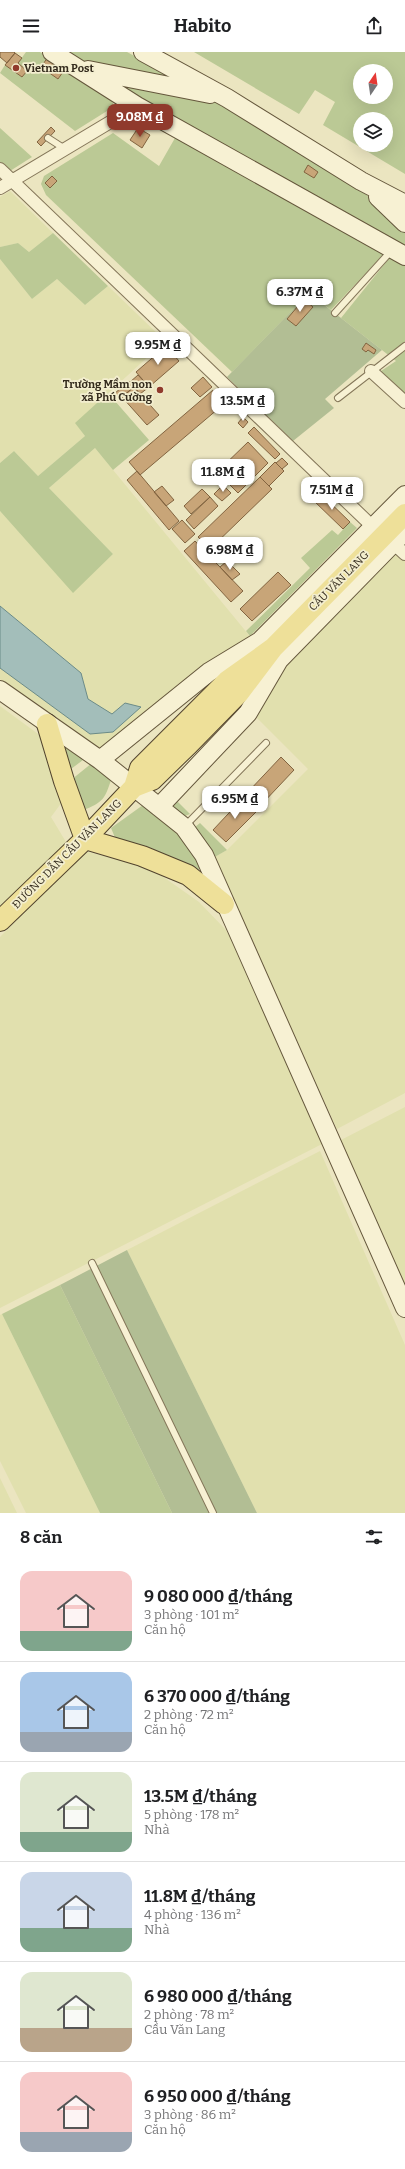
<!DOCTYPE html>
<html lang="vi">
<head>
<meta charset="utf-8">
<style>
  :root { --surface:#fff; --page:#f6f6f6; --text:#202124; --muted:#757577; --line:#e0e0e0; --accent:#903a2c }
  body { margin:0; font-family:Bitter,serif; background:var(--page); color:var(--text); height:100vh; display:flex; flex-direction:column; font-size:15px; white-space:nowrap }
  * { box-sizing:border-box; margin:0 }
  p { font-size:13px; color:var(--muted) }
  .icon { flex:none; width:22px; height:22px; fill:none; stroke:currentColor; stroke-width:2; stroke-linecap:round; stroke-linejoin:round }
  .map { position:relative; height:1461px; overflow:hidden }
  .side { display:flex; flex-direction:column; background:var(--surface); flex:1 }
  .side>* { flex:none }
  .needle { width:26px; rotate:13deg }
  .buttons { position:absolute; left:353px; top:12px; display:grid; gap:8px }
  .buttons a { display:grid; place-items:center; width:40px; height:40px; border-radius:50%; background:var(--surface); box-shadow:0 4px 16px #0002; font-size:20px }
  .price { position:absolute; translate:-50% -34px; padding:0 9px; border-radius:8px; background:#fff; color:#222; font-size:13px; line-height:26px; filter:drop-shadow(0 1px 2px #0008) }
  .price::after { content:''; position:absolute; left:50%; top:24px; width:12px; height:9px; margin-left:-6px; background:inherit; clip-path:polygon(0 0,100% 0,50% 100%) }
  .price.current { background:var(--accent); color:#fff }
  ul { padding:0; list-style:none }
  li { display:flex; align-items:center; gap:12px; height:100px; padding:0 20px }
  li+li { border-top:1px solid var(--line) }
  li span { display:grid; place-items:center; flex:none; width:112px; height:80px; border-radius:12px; color:#555 }
  li>.icon { margin-inline-start:auto }
  span .icon { width:48px; height:48px; fill:#fffc; stroke-width:1 }
  li b { font-size:17px }
  h2 { display:flex; justify-content:space-between; align-items:center; height:48px; padding:0 20px; font-size:17px }
  header { display:flex; justify-content:space-between; align-items:center; height:52px; padding:0 20px; background:var(--surface); font-size:18px; font-weight:700 }
  .map>svg:first-child { display:block }
  .farmland { fill:#e1e0ae }
  .green { fill:#bbc995; fill-rule:evenodd }
  .cemetery { fill:#b2be94 }
  .water { fill:#a3beba; stroke:#6b8b88 }
  .building { fill:#c8a578; stroke:#826440 }
  .lines { fill:none; stroke-linecap:round; stroke-linejoin:round }
  .service-casing { stroke:#847659; stroke-width:8 }
  .minor-casing { stroke:#847659; stroke-width:14 }
  .secondary-casing { stroke:#65573c; stroke-width:20 }
  .primary-casing { stroke:#51432d; stroke-width:22 }
  .service { stroke:#f7f1d3; stroke-width:6 }
  .minor { stroke:#f7f1d3; stroke-width:12 }
  .secondary { stroke:#f7f1d3; stroke-width:18 }
  .primary { stroke:#eee099; stroke-width:20 }
  .poi-dot { fill:#903a2c; stroke:#f3eecf; stroke-width:1.5 }
  .labels { text-anchor:middle; dominant-baseline:central; stroke-width:3.5; stroke-linejoin:round; paint-order:stroke }
  .poi-label { font-size:11px; font-weight:bold; fill:#342b1d; stroke:#f3eecf; text-anchor:start }
  .street-label { font-size:11px; fill:#342b1d; stroke:#f3eecf }
</style>
</head>
<body>
<header><svg class="icon" aria-label="menu" viewBox="0 0 24 24"><path d="M4 6h16M4 12h16M4 18h16"/></svg>Habito<svg class="icon" aria-label="share" viewBox="0 0 24 24"><path d="M12 15V3M7 8l5-5 5 5M5 13v7h14v-7"/></svg></header>
<div class="map">
<svg width="405" height="1461" viewBox="0 0 405 1461">
  <rect width="100%" height="100%" fill="#ebe5c0"/>
  <path class="farmland" d="M10 139 53 181 29 200 18 191 0 195V145Z
    M0 207 32 247 57 227 85 253 108 234 165 289 76 371 85 384 38 424 14 399 0 411Z
    M95 396 253 588 102 698 85 691 0 627V616L90 682 113 663 88 647 81 621 0 554V459L73 540 113 502 49 436Z
    M392 496 405 509V1041L337 1077 213 806 227 798 308 717 253 662 283 610Z
    M0 654 45 687 62 750 51 765 66 790 0 857Z
    M84 799 135 812 162 824 199 850 226 878 240 902 326 1090 0 1256V885Z
    M405 1055V1239L339 1089Z
    M320 1099 405 1293V1461H257L127 1198Z
    M2 1262 100 1461H26L0 1409V1263Z
    M0 1426 17 1461H0Z"/>
  <path class="green" d="M26 0H40L48 5 42 15 58 27 65 17 110 47 115 54 75 79 0 21 5 13 22 25 27 19 18 11Z
    M59 0H127L190 34 81 14Z
    M194 0H405V122L323 73 335 50 315 38 299 62ZM360 19H386V45H360ZM360 67H386V93H360Z
    M101 26 215 46 355 132 405 179V199Z
    M151 72 384 202 331 258 309 241 232 320 46 143 41 132 44 124 113 81 159 114 175 86Z
    M0 76 32 105 10 119 0 110Z
    M53 181 108 234 85 253 57 227 32 247 0 207V195L18 191 29 200Z
    M391 204 405 211V345L378 321 396 309 341 266Z
    M108 341 149 388 113 418 95 396 49 436 113 502 73 541 0 459V411L14 399 38 424 85 384 75 371Z
    M350 470 357 476 250 584 246 579 310 516 301 506 332 478 338 483Z
    M61 689 87 705 67 720Z
    M92 711 112 725C106 743 105 750 86 757L76 752 71 728Z
    M172 744 190 762 180 766 172 759Z
    M143 753 187 786 203 812 198 818 125 794 116 788 111 776Z
    M200 771 227 798 213 806 196 783 195 775Z
    M60 1233 172 1461H100L2 1262Z"/>
  <path class="cemetery" d="M309 241 382 298 325 347 334 356 293 389 227 325Z
    M127 1198 257 1461H172L60 1233Z"/>
  <path class="water" d="M0 554 81 621 88 647 112 662 125 651 141 655 113 680 90 682 0 616Z"/>
  <path class="building" d="M0 0H14L15 1 7 11 0 5Z
    M15 1 22 6 18 11 27 19 22 25 5 13Z
    M48 5 65 17 58 27 41 15Z
    M51 75 55 79 41 94 37 90Z
    M138 76 150 83 142 96 130 88Z
    M308 113 318 120 314 126 304 120Z
    M52 124 57 129 50 136 45 131Z
    M304 247 313 255 296 274 287 267Z
    M366 291 376 298 374 302 368 298 366 300 362 297Z
    M166 294 179 309 149 335 136 320Z
    M138 323 149 335 140 342 130 330Z
    M203 325 212 335 200 345 191 336Z
    M129 329 134 335 119 347 114 342Z
    M134 335 159 363 147 373 122 345Z
    M213 338 225 351 140 423 129 410Z
    M243 365 248 370 243 376 238 371Z
    M254 375 280 402 275 407 248 381Z
    M248 390 268 411 238 441 217 420Z
    M282 406 288 412 282 417 276 411Z
    M275 410 284 419 269 434 260 425Z
    M137 419 179 469 169 478 127 428Z
    M260 425 272 437 210 497 198 485Z
    M223 433 231 441 222 449 214 442Z
    M162 434 174 448 166 454 154 440Z
    M202 437 210 445 191 462 184 454Z
    M320 441 350 470 343 477 313 448Z
    M210 445 218 454 194 477 186 468Z
    M182 468 195 482 185 491 172 477Z
    M195 489 243 539 231 550 184 499Z
    M227 509 240 522 232 528 220 515Z
    M278 520 291 533 252 569 240 557Z
    M281 705 294 718 261 753 248 740Z
    M243 746 257 759 226 790 213 778Z"/>
  <g class="lines">
    <g class="service-casing">
      <path id="service" d="M48 86 65 97
        M335 261 392 198
        M338 346 405 294
        M185 774 266 691
        M92 1211 213 1461"/>
    </g>
    <g class="minor-casing">
      <path id="minor" d="M0 117 373 475
        M0 136 137 54
        M371 319 405 350
        M393 491 405 502"/>
    </g>
    <g class="secondary-casing">
      <path id="secondary" d="M52 0 137 54 405 204
        M143 0 227 46 361 129 405 152
        M88 18 210 42
        M378 145 405 171
        M0 638 100 708 184 775 204 803 405 1256
        M100 708 209 620 260 589 405 443
        M159 755 248 661 279 608 405 479"/>
    </g>
    <g class="primary-casing">
      <path id="primary" d="M47 672 64 729 85 787 142 804 188 823 224 852
        M134 735 152 728 189 692 239 641 273 596 405 462
        M0 869 85 787 134 735 140 716 227 629 273 596"/>
    </g>
    <use href="#service" class="service"/>
    <use href="#minor" class="minor"/>
    <use href="#secondary" class="secondary"/>
    <use href="#primary" class="primary"/>
  </g>
  <g class="poi-dot">
    <circle cx="16" cy="16" r="4"/>
    <circle cx="160" cy="338" r="4"/>
  </g>
  <g class="labels">
    <g class="poi-label">
      <text x="24" y="16">Vietnam Post</text>
      <text x="152" y="332" text-anchor="end">Trường Mầm non<tspan x="152" dy="13">xã Phú Cường</tspan></text>
    </g>
    <g class="street-label">
      <text transform="translate(339 529) rotate(-45)">CẦU VĂN LANG</text>
      <text transform="translate(67 802) rotate(-45)">ĐƯỜNG DẪN CẦU VĂN LANG</text>
    </g>
  </g>
</svg>
<div class="buttons">
<a><svg class="needle" viewBox="-14 -14 28 28"><path d="M0-13l5 13h-10z" fill="#e53935"/><path d="M0 13l5-13h-10z" fill="#757577"/></svg></a>
<a><svg class="icon" aria-label="layers" viewBox="0 0 24 24"><path d="M12 4l9 5-9 5-9-5zM3 14l9 5 9-5"/></svg></a>
</div>
<b class="price current" style="left:140px;top:86px">9.08M ₫</b>
<b class="price" style="left:300px;top:261px">6.37M ₫</b>
<b class="price" style="left:158px;top:314px">9.95M ₫</b>
<b class="price" style="left:243px;top:370px">13.5M ₫</b>
<b class="price" style="left:223px;top:441px">11.8M ₫</b>
<b class="price" style="left:332px;top:459px">7.51M ₫</b>
<b class="price" style="left:230px;top:519px">6.98M ₫</b>
<b class="price" style="left:235px;top:768px">6.95M ₫</b>
</div>
<section class="side">
<h2>8 căn<svg class="icon" aria-label="filters" viewBox="0 0 24 24"><path d="M4 7h16M4 17h16"/><circle cx="9" cy="7" r="2"/><circle cx="15" cy="17" r="2"/></svg></h2>
<ul>
<li><span style="background:linear-gradient(#f6c9c9 75%,#7fa58c 0)"><svg class="icon" aria-label="home" viewBox="0 0 24 24"><path d="M3 11l9-7 9 7M6 9v11h12V9"/></svg></span><div><b>9 080 000 ₫/tháng</b><p>3 phòng · 101 m²</p><p>Căn hộ</p></div></li>
<li><span style="background:linear-gradient(#a9c7e8 75%,#9aa5b1 0)"><svg class="icon" aria-label="home" viewBox="0 0 24 24"><path d="M3 11l9-7 9 7M6 9v11h12V9"/></svg></span><div><b>6 370 000 ₫/tháng</b><p>2 phòng · 72 m²</p><p>Căn hộ</p></div></li>
<li><span style="background:linear-gradient(#dfe7d0 75%,#7fa58c 0)"><svg class="icon" aria-label="home" viewBox="0 0 24 24"><path d="M3 11l9-7 9 7M6 9v11h12V9"/></svg></span><div><b>13.5M ₫/tháng</b><p>5 phòng · 178 m²</p><p>Nhà</p></div></li>
<li><span style="background:linear-gradient(#c9d6e8 70%,#7fa58c 0)"><svg class="icon" aria-label="home" viewBox="0 0 24 24"><path d="M3 11l9-7 9 7M6 9v11h12V9"/></svg></span><div><b>11.8M ₫/tháng</b><p>4 phòng · 136 m²</p><p>Nhà</p></div></li>
<li><span style="background:linear-gradient(#dfe7d0 70%,#b9a48a 0)"><svg class="icon" aria-label="home" viewBox="0 0 24 24"><path d="M3 11l9-7 9 7M6 9v11h12V9"/></svg></span><div><b>6 980 000 ₫/tháng</b><p>2 phòng · 78 m²</p><p>Cầu Văn Lang</p></div></li>
<li><span style="background:linear-gradient(#f6c9c9 75%,#9aa5b1 0)"><svg class="icon" aria-label="home" viewBox="0 0 24 24"><path d="M3 11l9-7 9 7M6 9v11h12V9"/></svg></span><div><b>6 950 000 ₫/tháng</b><p>3 phòng · 86 m²</p><p>Căn hộ</p></div></li>
</ul>
</section>
</body>
</html>
